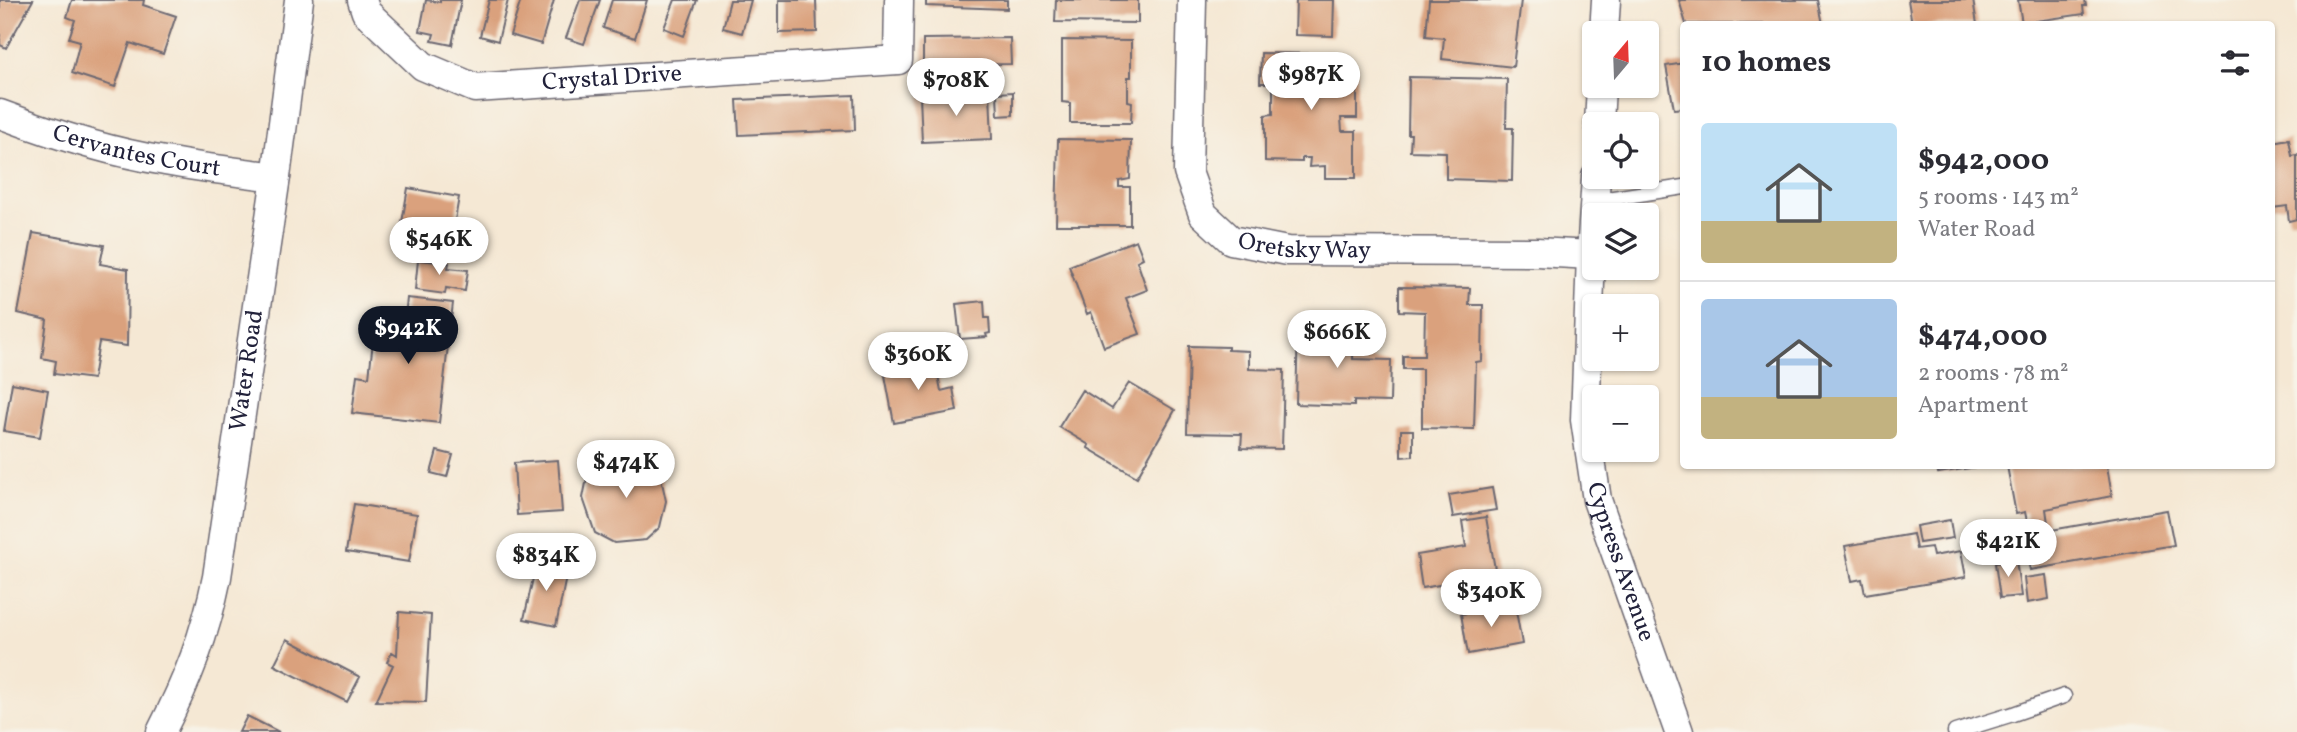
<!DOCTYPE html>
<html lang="en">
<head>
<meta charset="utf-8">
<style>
  :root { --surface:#fff; --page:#f2f2f3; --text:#2b2b33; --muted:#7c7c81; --line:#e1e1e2; --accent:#111827 }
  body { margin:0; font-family:Vollkorn,serif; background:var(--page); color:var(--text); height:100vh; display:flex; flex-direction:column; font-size:26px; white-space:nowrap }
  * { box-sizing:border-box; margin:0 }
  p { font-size:23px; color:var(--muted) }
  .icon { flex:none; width:38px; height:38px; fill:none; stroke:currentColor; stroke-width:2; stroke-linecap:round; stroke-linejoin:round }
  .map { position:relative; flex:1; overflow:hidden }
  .drawer { position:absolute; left:1680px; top:21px; width:595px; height:448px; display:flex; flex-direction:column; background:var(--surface); border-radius:7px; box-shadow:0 2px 5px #0004 }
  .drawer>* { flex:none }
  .needle { width:46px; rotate:19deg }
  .tools { position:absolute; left:1582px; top:21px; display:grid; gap:14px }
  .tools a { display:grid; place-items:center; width:77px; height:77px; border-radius:7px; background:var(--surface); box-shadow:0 2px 5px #0004; font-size:35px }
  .price { position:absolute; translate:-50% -60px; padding:0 16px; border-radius:24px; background:#fff; color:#222; font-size:23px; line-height:46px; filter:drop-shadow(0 2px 4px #0008) }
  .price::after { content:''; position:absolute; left:50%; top:42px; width:21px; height:16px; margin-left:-10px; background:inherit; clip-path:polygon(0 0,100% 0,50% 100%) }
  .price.current { background:var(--accent); color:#fff }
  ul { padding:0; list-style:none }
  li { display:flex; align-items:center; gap:21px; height:175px; padding:0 21px }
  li+li { border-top:2px solid var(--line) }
  li span { display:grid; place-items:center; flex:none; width:196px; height:140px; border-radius:7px; color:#555 }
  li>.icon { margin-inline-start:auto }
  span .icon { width:84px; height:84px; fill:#fffc; stroke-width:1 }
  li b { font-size:30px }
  h2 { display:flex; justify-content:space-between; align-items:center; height:84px; padding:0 21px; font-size:30px }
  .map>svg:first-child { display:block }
  .building { fill:#daa17d }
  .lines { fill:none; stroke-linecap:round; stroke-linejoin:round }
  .lane-casing { stroke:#6c6771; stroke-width:17 }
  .street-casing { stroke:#6c6771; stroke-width:31 }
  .lane { stroke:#fff; stroke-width:14 }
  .street { stroke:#fff; stroke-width:28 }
  .labels { text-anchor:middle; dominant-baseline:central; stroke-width:5; stroke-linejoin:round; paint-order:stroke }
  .street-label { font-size:24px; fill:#22223b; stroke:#f7f3e8 }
</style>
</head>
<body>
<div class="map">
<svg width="2297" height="732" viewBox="0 0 2297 732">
  <rect width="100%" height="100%" fill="#f7f3e8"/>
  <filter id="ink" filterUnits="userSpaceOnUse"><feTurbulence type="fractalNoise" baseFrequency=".0143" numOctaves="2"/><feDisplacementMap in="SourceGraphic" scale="14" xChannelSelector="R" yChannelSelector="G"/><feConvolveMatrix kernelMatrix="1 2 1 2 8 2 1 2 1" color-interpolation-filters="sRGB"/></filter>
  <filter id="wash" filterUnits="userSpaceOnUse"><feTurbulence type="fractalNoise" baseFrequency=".00686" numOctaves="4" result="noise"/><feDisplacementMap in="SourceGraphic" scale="28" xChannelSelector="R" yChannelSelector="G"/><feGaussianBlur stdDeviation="1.57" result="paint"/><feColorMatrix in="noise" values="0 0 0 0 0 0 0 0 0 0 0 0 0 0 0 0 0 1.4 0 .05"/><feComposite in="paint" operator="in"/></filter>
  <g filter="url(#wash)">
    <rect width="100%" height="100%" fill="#f5e8d4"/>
    <g id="blocks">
      <path class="building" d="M0 0H33L6 48 0 45Z
        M72 0H144L143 5 176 16 163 54 130 43 115 87 72 73 80 41 69 38 75 20 67 17Z
        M426 0 440 2V0H461L452 45 432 41 434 34 420 31Z
        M489 0H508L498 41 480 36Z
        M521 0H554L541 44 510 35Z
        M580 0H600L584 44 566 38Z
        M612 0H647L635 38 603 28Z
        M675 0H697L684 36 664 28Z
        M730 0H751L742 33 723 28Z
        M779 0H816L817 32 779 33Z
        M926 0H1007V9L926 6Z
        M1056 0H1138V23L1055 22Z
        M1296 0H1334L1333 36 1295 35Z
        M1429 0H1521L1513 67 1442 59 1444 38 1426 36Z
        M1679 0H1818L1823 24H1686Z
        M1908 0H1973L1977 24H1912Z
        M2018 0H2085L2086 6H2083L2084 14 2022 23Z
        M1010 38 1011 64 923 65V39Z
        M1062 40 1131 41V77H1128V101L1132 102 1131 123H1070V103L1062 102Z
        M1261 53 1325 54V66L1357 67V118H1341L1342 131H1356V178H1325V166L1309 167 1310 158H1302V162L1265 161V115L1273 114V83H1260Z
        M1684 63V108L1674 109 1666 66Z
        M1409 77 1507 79 1506 128H1513L1512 181 1446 179V152L1410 151 1411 134H1408Z
        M1013 92V115L998 116 997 93Z
        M990 93 992 139 922 142 920 96Z
        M854 95 855 130 739 135 737 100Z
        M1058 139 1131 140 1130 179 1119 181V187H1130V225H1056Z
        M2289 139 2292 156 2297 155V219L2289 221 2287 206 2272 208V142Z
        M408 188 459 197 448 260 397 251Z
        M33 233 104 245 100 264 128 269 127 346 99 342 93 379 54 374 56 361 42 358 47 320 18 313Z
        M1136 240 1143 258 1137 261 1147 290 1126 298 1140 334 1104 347 1091 312 1087 314 1069 266Z
        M418 260 449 263 448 268 468 270 465 291 446 288 445 294 415 290Z
        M1399 287 1470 288 1469 305H1483L1482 361 1476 362 1474 429 1422 428V369H1403V356H1424L1425 312 1399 311Z
        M407 298 453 303 439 423 352 413 357 375 369 377 374 332 403 336Z
        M984 301 985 318H989L990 333 986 334 987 337 960 339 956 304Z
        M1298 326 1351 327V337H1354L1353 359 1391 360 1390 402 1354 401V406L1296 404Z
        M1189 346 1228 347V350L1249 351V369L1284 370 1282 449 1241 448 1242 434 1187 433Z
        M935 360 941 391 953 388 957 411 894 423 884 370Z
        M12 383 48 390 40 437 4 431Z
        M1129 383 1175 410 1137 477 1088 448 1089 445 1059 427 1082 390 1112 409Z
        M1401 430H1413V456L1401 457Z
        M437 451 453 455 447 477 431 473Z
        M640 456 663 470 660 473 666 501 660 527 646 540 614 543 595 533 583 498 587 478 605 462Z
        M558 460 562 512 517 515 514 463Z
        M1937 466H1977V467L1938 473Z
        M2007 466H2107L2112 496 2046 509 2048 523 2028 526 2025 512 2016 514Z
        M1492 488 1496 510 1453 517 1449 495Z
        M354 504 417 514 409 562 346 552Z
        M2167 510 2174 545 2030 570 2023 535Z
        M1486 517 1496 575 1422 588 1417 555 1466 547 1462 521Z
        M1950 520 1953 538 1919 543 1916 526Z
        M1913 534 1916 549 1931 547 1933 556 1961 551 1966 577 1865 594 1862 579 1852 581 1845 546Z
        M537 560 568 567 556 626 524 619Z
        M2016 560 2021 596 2000 598 1995 563Z
        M2046 575 2049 599 2027 603 2024 578Z
        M1515 605 1522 644 1468 654 1461 614Z
        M399 612 431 615 426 702 376 701 393 665 387 662 392 652 397 655Z
        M287 639 360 677 347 702 274 665Z
        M247 716 279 732H239Z"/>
    </g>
  </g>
  <g filter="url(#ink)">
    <use href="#blocks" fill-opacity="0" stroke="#6c6771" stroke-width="2"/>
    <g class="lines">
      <g class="lane-casing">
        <path id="lane" d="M1594 201 1684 187
          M1955 732 2013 714 2064 696"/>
      </g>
      <g class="street-casing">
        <g id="street">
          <path id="s1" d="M362 0 366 12 423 66 475 88 898 60 899 0"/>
          <path id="s2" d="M1192 0 1188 172 1203 214 1231 240 1287 251 1537 252 1591 255"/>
          <path d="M1604 33 1606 0"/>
          <path id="s3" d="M0 114C53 134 109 152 165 161 202 168 239 172 276 177"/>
          <path d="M1599 124 1601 86"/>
          <path id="s4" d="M1596 177 1591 255 1585 420 1597 500 1679 732"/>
          <path id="s5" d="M161 732C188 679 205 636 217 577L276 177 299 0"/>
        </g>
      </g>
      <use href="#lane" class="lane"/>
      <use href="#street" class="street"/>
    </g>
  </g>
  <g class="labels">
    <g class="street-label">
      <text stroke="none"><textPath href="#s1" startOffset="285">Crystal Drive</textPath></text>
      <text stroke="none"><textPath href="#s3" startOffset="142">Cervantes Court</textPath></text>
      <text stroke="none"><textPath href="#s2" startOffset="329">Oretsky Way</textPath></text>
      <text stroke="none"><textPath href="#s5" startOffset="374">Water Road</textPath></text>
      <text stroke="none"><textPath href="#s4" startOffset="390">Cypress Avenue</textPath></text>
    </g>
  </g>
</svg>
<div class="tools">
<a><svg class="needle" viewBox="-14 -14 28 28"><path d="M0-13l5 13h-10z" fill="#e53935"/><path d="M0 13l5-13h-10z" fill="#7c7c81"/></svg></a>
<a><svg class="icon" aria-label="locate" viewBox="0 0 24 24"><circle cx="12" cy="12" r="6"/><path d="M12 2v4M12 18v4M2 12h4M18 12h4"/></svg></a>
<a><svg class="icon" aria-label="layers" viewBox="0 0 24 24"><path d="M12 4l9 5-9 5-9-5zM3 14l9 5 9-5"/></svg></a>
<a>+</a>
<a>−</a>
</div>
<b class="price" style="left:1311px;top:112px">$987K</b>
<b class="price" style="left:956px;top:118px">$708K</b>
<b class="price" style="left:439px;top:277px">$546K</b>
<b class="price current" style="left:408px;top:366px">$942K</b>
<b class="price" style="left:1337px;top:370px">$666K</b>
<b class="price" style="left:918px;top:392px">$360K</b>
<b class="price" style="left:626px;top:500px">$474K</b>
<b class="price" style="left:2008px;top:579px">$421K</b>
<b class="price" style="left:546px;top:593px">$834K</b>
<b class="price" style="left:1491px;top:629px">$340K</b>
<section class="drawer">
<h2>10 homes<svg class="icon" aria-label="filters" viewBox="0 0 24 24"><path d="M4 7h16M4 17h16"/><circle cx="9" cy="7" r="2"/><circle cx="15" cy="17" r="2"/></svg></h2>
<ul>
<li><span style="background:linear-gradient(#bfe0f5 70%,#c2b280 0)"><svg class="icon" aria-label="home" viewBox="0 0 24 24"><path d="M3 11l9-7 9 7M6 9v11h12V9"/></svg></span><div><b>$942,000</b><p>5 rooms · 143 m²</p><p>Water Road</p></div></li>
<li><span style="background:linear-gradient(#a9c7e8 70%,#c2b280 0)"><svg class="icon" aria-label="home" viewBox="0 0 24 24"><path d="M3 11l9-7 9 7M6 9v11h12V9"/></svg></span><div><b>$474,000</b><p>2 rooms · 78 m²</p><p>Apartment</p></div></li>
</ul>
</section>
</div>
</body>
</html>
